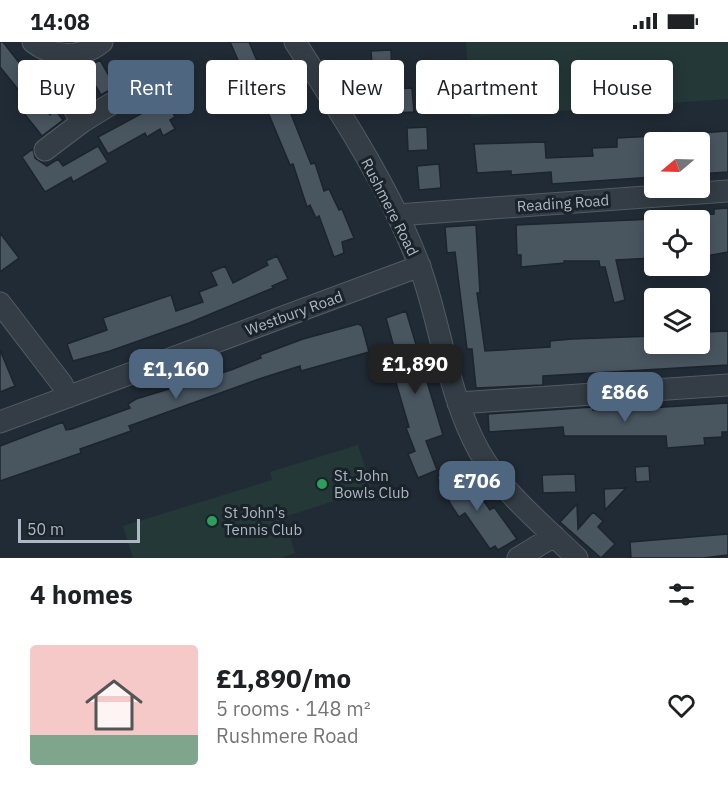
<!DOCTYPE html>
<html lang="en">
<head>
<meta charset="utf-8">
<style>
  :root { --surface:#fff; --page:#f6f6f6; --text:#202124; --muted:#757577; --line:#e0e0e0; --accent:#4e6680 }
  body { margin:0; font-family:"IBM Plex Sans",sans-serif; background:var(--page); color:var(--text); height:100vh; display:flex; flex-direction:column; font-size:22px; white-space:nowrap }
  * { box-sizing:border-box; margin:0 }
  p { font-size:20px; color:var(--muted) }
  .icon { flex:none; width:33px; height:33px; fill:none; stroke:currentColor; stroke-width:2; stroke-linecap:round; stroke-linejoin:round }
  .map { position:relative; height:516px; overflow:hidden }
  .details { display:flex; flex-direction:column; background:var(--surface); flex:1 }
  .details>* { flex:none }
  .guide { position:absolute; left:18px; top:18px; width:693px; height:54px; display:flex; gap:12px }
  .needle { width:39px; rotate:251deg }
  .fabs { position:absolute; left:644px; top:90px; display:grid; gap:12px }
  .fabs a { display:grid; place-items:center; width:66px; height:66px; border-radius:6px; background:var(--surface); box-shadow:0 3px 15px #0003; font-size:30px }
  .scale { position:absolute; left:18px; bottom:15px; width:122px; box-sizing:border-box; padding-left:6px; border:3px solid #aeb8c2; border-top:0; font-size:16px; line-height:21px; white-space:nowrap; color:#aeb8c2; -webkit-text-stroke:4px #1a222a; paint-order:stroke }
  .price { position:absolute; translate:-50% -51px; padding:0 14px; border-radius:12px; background:var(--accent); color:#fff; font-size:20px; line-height:39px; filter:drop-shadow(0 2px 3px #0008) }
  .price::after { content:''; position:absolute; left:50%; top:36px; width:18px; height:14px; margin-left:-9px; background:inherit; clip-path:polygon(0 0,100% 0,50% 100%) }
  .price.on { background:#222; color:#fff }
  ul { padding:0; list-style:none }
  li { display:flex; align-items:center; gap:18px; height:150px; padding:0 30px }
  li+li { border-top:2px solid var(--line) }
  li span { display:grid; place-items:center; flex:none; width:168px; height:120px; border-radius:6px; color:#555 }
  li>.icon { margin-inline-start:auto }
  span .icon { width:72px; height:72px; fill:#fffc; stroke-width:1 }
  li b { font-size:26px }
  h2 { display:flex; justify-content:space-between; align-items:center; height:72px; padding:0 30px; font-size:26px }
  .chip { padding:0 21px; border-radius:6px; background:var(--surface); box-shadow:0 3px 15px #0003; font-size:21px; line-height:54px }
  .chip.on { background:var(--accent); color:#fff }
  .status { display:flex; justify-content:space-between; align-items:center; height:42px; padding:0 30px; background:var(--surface); direction:ltr }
  .status svg { height:16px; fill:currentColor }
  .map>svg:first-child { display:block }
  .green { fill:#243837 }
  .building { fill:#495660; stroke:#1c242c; stroke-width:1.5 }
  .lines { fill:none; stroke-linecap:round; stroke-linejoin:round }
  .minor-casing { stroke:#525b63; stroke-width:23 }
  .minor { stroke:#343d45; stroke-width:21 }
  .leisure-dot { fill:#2e9e5b; stroke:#1a222a; stroke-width:2 }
  .labels { text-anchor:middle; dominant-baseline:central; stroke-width:6; stroke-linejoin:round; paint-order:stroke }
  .street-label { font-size:15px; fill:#aeb8c2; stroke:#1a222a }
  .poi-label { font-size:15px; fill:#aeb8c2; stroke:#1a222a; text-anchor:start }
</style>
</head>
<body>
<div class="status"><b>14:08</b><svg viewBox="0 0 49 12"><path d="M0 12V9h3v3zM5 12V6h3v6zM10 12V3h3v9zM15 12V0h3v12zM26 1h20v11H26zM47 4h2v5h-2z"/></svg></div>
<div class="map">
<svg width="728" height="516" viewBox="0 0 728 516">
  <rect width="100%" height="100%" fill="#212b35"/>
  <path class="green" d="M466 0H728V57L471 75Z
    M358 403 372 447 284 475 295 511 280 516H133L123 484 272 438 270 430Z"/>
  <path class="building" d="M0 0H3L21 23 24 21 41 44 25 56 0 25Z
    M230 0H249L261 28 267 26 285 64 289 67 311 122 315 121 324 149 329 147 339 168 342 167 354 196 342 200 344 211 334 215 319 174 316 176 310 163 307 165 293 122 290 123 264 61 261 63 257 54 250 57 243 43 248 41Z
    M391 8 392 38 373 39 371 9Z
    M100 18 115 45 101 53 85 26Z
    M412 46 414 70 393 71 392 47Z
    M34 53 50 73 55 68 63 78 42 94 19 65Z
    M159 62 163 68 169 64 175 75 170 78 175 87 163 94 160 87 147 95 145 91 108 112 98 95Z
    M427 85 428 108 408 109 407 86Z
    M728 89V130L699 132V91Z
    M654 94V135L552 142 551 130 511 133V129L477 131 474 102 545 100 546 116 593 114 592 106 617 105V96Z
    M98 104 108 120 73 140 71 135 45 150 22 115 33 107 35 116 47 124 58 117 63 124Z
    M439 122 441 146 419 148 417 124Z
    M728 166V210L701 215 699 173 714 172V167Z
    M654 177V216L616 218 625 258 614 261 605 225H600L599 219H564V221L521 225V213H517L516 183Z
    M476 183 480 251H477L485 309 550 305V299L572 297 654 294V302H699V296H704V290L728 289V323L543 334V343L476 346 472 307H467L455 210 447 211 445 185Z
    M0 191 19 216 0 230Z
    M277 214 288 237 272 244 273 246 189 281 110 309 73 319 67 302 107 288 103 276 171 253 176 269 203 260 199 250 217 243 211 230 225 224 233 241 268 223 266 219Z
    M406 269 443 393 426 399 437 428 418 436 408 412 415 409 406 386 409 385 394 334 401 331 386 276Z
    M358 282 362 284 369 310 301 329 300 324 262 336 129 384 131 389 80 407 81 411 0 439V404L63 380 66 388 72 387 130 366 128 362 136 357 231 328 261 316 260 313 303 297Z
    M0 308 15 344 0 350Z
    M728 361V390H722V395L704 396 705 403 667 406 666 394H564L563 385 489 390 488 372 593 365V368L632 367Z
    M649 424 650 439 636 440 635 425Z
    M448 429 452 436 459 432 468 449 474 445 490 468 494 465 517 497 498 508 495 504 490 507 465 471 459 475 451 463 437 435Z
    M575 432 576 450 543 451 542 433Z
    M626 446 605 468 604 447Z
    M577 462 578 487 593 470 603 479 598 485 615 502 601 516 560 480Z
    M728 492V513L703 516H631L630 500Z"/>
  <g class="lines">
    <g class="minor-casing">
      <path id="minor" d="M33 0C54 16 81 17 102 0
        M295 0C337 65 385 139 414 210 441 275 445 347 479 409 502 450 543 483 577 516
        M68 13V56L82 80 111 62
        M45 108 82 80
        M397 173 728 149
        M0 261 62 342 68 355
        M458 361 728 343
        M0 380 420 224
        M518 516 554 494"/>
    </g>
    <use href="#minor" class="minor"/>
  </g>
  <g class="leisure-dot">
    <circle cx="322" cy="442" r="6"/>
    <circle cx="212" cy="479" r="6"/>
  </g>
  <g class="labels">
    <g class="street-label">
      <text transform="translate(563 161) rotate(-4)">Reading Road</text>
      <text transform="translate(390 165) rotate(63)">Rushmere Road</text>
      <text transform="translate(294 271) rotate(-20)">Westbury Road</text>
    </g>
    <g class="poi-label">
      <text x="334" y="433">St. John<tspan x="334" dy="17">Bowls Club</tspan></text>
      <text x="224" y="470">St John's<tspan x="224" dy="17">Tennis Club</tspan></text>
    </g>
  </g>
</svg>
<div class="fabs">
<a><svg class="needle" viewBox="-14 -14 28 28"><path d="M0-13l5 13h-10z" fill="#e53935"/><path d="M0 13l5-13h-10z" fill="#757577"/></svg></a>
<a><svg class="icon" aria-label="locate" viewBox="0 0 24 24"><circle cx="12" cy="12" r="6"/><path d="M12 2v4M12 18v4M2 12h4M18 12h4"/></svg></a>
<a><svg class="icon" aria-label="layers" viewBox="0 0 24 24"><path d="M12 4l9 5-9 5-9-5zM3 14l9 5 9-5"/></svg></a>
</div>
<div class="scale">50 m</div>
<b class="price on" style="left:415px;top:353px">£1,890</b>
<b class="price" style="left:176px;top:358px">£1,160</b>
<b class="price" style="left:625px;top:381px">£866</b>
<b class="price" style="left:477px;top:470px">£706</b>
<div class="guide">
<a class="chip">Buy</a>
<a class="chip on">Rent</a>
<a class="chip">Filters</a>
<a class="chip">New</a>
<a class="chip">Apartment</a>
<a class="chip">House</a>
</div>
</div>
<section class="details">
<h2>4 homes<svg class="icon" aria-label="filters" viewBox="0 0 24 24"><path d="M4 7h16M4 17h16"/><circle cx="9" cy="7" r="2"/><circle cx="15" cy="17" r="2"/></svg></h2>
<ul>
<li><span style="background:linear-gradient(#f6c9c9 75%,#7fa58c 0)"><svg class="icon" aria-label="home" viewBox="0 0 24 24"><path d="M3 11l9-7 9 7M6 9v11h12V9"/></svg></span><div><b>£1,890/mo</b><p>5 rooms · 148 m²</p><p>Rushmere Road</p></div><svg class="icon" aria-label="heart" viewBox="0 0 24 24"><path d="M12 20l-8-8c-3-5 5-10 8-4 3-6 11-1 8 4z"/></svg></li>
</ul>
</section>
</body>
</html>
